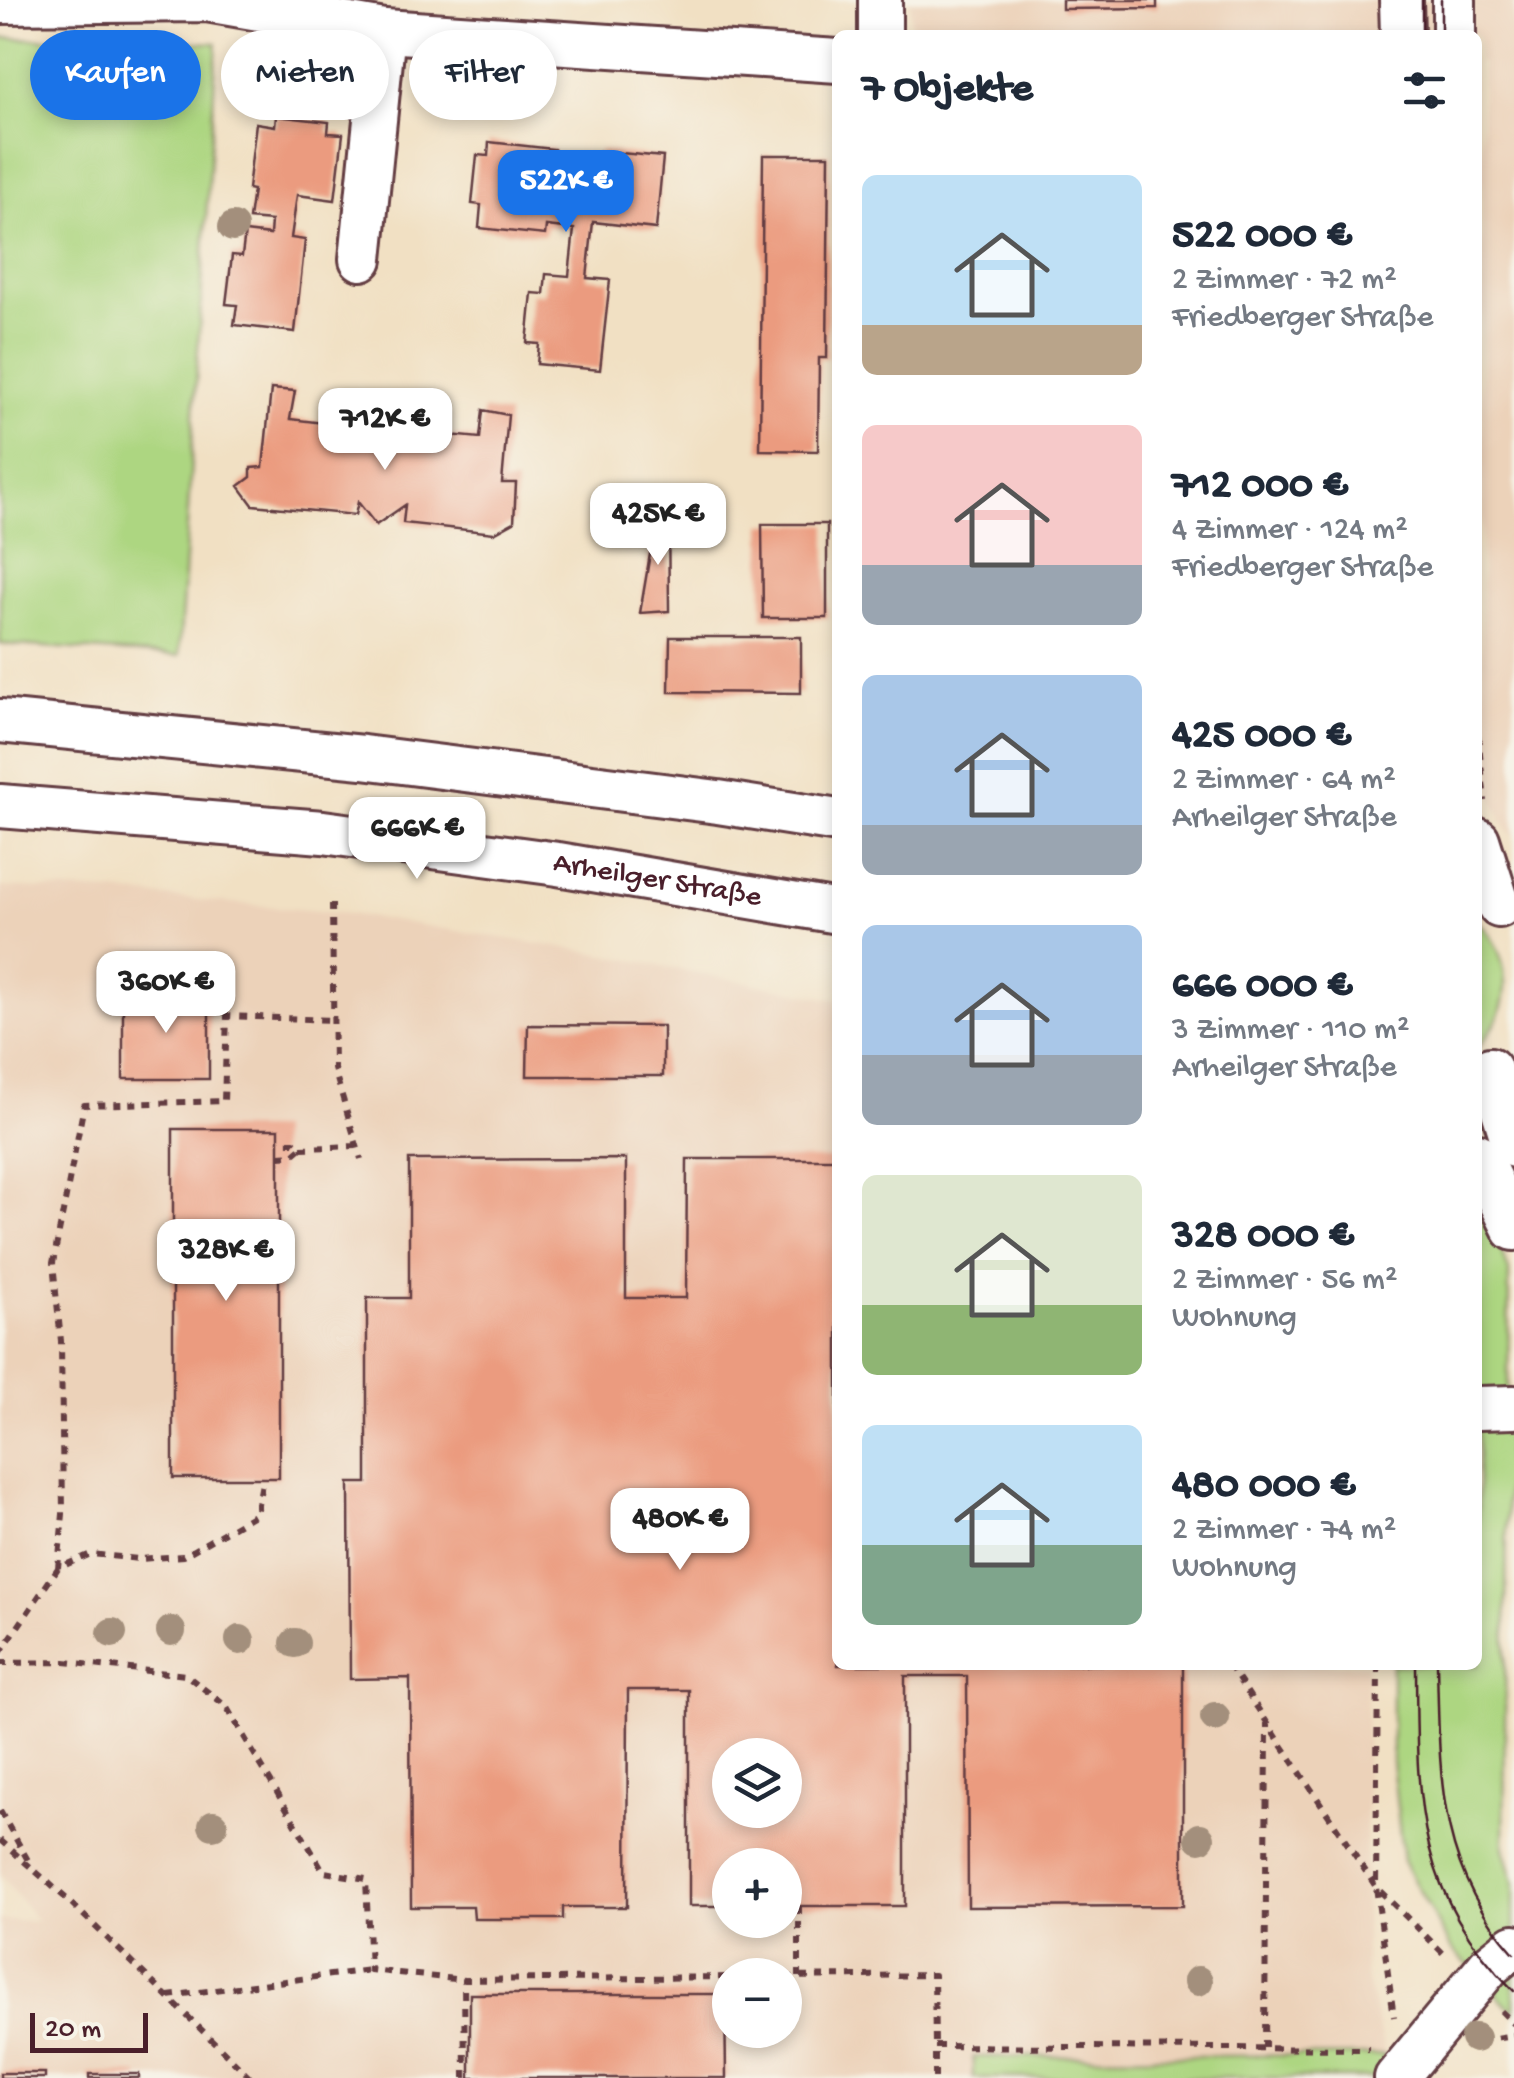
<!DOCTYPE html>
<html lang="de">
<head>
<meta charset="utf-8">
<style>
  :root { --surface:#fff; --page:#f2f2f3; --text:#1f2937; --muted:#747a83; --accent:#1a73e8 }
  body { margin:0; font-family:"Gochi Hand",sans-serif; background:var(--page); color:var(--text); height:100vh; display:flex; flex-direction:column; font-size:38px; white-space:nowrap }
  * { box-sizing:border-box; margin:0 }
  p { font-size:32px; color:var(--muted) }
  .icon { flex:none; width:55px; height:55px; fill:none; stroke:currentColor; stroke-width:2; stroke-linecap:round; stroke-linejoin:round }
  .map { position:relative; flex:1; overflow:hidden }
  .drawer { position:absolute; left:832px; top:30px; width:650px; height:1640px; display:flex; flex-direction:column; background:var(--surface); border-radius:15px; box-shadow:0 5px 15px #0003 }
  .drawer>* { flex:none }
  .guide { position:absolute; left:30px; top:30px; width:652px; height:90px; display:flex; gap:20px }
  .fabs { position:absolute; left:712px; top:1738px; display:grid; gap:20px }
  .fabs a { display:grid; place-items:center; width:90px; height:90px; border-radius:50%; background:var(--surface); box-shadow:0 5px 15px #0003; font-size:50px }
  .scale { position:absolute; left:30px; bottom:25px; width:118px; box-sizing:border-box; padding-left:10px; border:5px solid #4a1f2b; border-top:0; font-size:28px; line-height:35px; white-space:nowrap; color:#4a1f2b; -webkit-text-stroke:8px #f7f3e8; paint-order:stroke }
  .price { position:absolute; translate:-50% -85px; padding:0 22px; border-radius:20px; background:#fff; color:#222; font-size:32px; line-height:65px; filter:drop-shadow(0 2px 5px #0008) }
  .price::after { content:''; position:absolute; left:50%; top:60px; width:30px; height:22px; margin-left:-15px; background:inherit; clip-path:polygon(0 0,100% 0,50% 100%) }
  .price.active { background:var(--accent); color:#fff }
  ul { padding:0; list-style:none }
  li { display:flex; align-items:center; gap:30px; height:250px; padding:0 30px }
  li span { display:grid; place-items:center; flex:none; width:280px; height:200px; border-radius:15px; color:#555 }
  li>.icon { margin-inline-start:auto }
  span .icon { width:120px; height:120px; fill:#fffc; stroke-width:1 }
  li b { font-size:42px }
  h2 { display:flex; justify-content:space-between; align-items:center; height:120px; padding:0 30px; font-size:42px }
  .tag { padding:0 35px; border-radius:45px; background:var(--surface); box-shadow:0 5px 15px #0003; font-size:35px; line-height:90px }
  .tag.active { background:var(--accent); color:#fff }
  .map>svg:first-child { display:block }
  .built { fill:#ecd2b9; fill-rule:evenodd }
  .green { fill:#add681; stroke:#7c7a56; stroke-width:2.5 }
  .building { fill:#eb9b7f; fill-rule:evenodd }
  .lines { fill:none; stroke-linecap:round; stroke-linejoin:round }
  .minor-casing { stroke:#633c42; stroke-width:48 }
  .path { stroke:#633c42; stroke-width:6; stroke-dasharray:8 8; stroke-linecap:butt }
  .minor { stroke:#fff; stroke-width:42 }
  .tram { stroke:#4a1f2b; stroke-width:2.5 }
  .tree { fill:#a38f7b }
  .labels { text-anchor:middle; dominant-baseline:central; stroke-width:8; stroke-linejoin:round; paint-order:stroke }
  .street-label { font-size:30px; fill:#4a1f2b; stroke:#f7f3e8 }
</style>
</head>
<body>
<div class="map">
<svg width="1514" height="2078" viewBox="0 0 1514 2078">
  <rect width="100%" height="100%" fill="#f7f3e8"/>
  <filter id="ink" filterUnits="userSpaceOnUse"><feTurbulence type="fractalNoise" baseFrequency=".01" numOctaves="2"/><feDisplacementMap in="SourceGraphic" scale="20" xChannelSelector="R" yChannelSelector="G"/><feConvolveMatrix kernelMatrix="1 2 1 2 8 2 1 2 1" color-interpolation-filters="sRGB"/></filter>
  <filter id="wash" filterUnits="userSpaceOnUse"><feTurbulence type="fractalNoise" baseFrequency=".0048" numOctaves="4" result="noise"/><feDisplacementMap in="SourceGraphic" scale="40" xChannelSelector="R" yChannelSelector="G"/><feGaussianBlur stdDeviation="2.25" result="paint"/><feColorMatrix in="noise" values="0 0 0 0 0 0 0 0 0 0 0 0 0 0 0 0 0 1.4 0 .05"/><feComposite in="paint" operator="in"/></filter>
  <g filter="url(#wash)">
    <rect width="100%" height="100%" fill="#f1e0c3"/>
    <path class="built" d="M910 0H1514V838L1502 821 1488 785 1482 698V62H1478V35H912Z
      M0 887 114 892 350 914 584 951 837 1000 838 1665H1367L1365 1972 1385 2055 974 2057 973 2078H0V1920L37 1921 0 1874ZM730 1755H785V1810H730ZM730 1865H785V1920H730ZM730 1975H785V2030H730Z"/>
    <path class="green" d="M0 38 217 43 179 656 0 644Z
      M1478 921C1514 958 1514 1009 1478 1047Z
      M1478 1192 1509 1271 1504 1848 1514 1882V2012L1451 1948 1403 1861 1392 1762V1665H1478Z
      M1385 2055V2078H973V2057Z"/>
    <g id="blocks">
      <path class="building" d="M1062 0H1157V8L1062 9Z
        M276 116 329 122 328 133 343 134 335 200 297 195 291 238 305 240 295 332 234 325 237 305 226 304 232 255 242 256 245 232 270 235 271 221 249 219 253 190 248 189 256 123 275 126Z
        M489 142 554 149 551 181 596 186 600 151 663 157 656 229 593 222 587 278 610 280 600 370 537 364 539 344 527 343 532 293 544 294 546 274 569 276 574 229 546 226 545 235 479 228 481 205 472 204 477 155 488 156Z
        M763 155H829L827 358H819L818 451 760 450Z
        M271 389 295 391 290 419 348 426 356 439 406 444 418 432 480 438 483 410 508 415 502 483H516L514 522 494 533 403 523 405 505 376 525 358 502 355 515 253 505 239 486 251 477V468L263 467Z
        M658 507 668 509 669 611 640 613Z
        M762 524H827V618H763Z
        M670 637H801V693L669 692Z
        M123 993H209V1079H123Z
        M528 1025 663 1026V1076H527Z
        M173 1129H279V1478H173Z
        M626 1159V1298H686L687 1159H838V1665H1183V1906L968 1907 967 1676H905V1906H785V1865H730V1906H689V1690H628L627 1907H563V1919H474L473 1907H411L410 1678 350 1679 349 1483H367V1298H409V1160ZM730 1755H785V1810H730Z
        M470 1994H725L726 2078H470Z
        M0 2073H45V2078H0Z
        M89 2074H139V2078H89Z"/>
    </g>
  </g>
  <g filter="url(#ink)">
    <use href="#blocks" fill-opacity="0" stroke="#633c42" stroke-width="2.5"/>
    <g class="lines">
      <g class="minor-casing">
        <g id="minor">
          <path d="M880 0V35"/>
          <path d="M1401 0 1402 35"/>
          <path d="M0 2 207 0 384 31 838 61"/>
          <path d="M1454 35V0"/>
          <path d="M361 259 384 31"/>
          <path d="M0 721 363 757 718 802 838 821"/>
          <path id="s1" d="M0 806 323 832 558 864 838 912"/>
          <path d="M1478 840 1499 906"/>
          <path d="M1490 1069 1514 1146"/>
          <path d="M1478 1155 1514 1229"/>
          <path d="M1478 1408 1514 1407"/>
          <path d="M1396 2078 1489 1966 1514 1946"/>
        </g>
      </g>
      <path class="path" d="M1478 735 1485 801
        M332 904 334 1069 361 1159
        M301 1148 358 1146
        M279 1156 293 1155 301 1148 294 1142H279
        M58 1568 63 1514 61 1341 53 1263 84 1105 224 1101 227 1016 333 1020
        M0 1653 58 1568 91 1554 139 1559 183 1556 256 1514 263 1478
        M0 1663 65 1662 186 1675 226 1706 324 1872 366 1879 370 1970 464 1980
        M1229 1665 1376 1887 1446 1956
        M1378 1665 1376 1887 1394 2017
        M0 1811 29 1862
        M0 1840 68 1900 251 2078
        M799 1906V1977
        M785 1977 934 1975 935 2046
        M168 1996 370 1970
        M1501 2011 1514 2024
        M1481 2040 1514 2035
        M1265 2048 1267 1723
        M465 2078 464 1980 730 1977
        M935 2078V2046L1369 2049"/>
      <use href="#minor" class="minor"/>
      <path class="tram" d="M1422 35V0
        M1441 35V0
        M1416 1665C1417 1798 1413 1890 1514 1991
        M1437 1665C1440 1774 1436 1867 1514 1953"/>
    </g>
    <g class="tree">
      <circle cx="233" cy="227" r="15"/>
      <circle cx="171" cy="1631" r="15"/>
      <circle cx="112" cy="1633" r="15"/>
      <circle cx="240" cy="1640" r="15"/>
      <circle cx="295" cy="1643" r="15"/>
      <circle cx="1215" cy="1717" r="15"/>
      <circle cx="213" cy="1825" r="15"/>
      <circle cx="1200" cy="1838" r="15"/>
      <circle cx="1198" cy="1981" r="15"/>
      <circle cx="1475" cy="2038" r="15"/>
    </g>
  </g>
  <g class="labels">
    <g class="street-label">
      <text stroke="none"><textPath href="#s1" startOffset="662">Arheilger Straße</textPath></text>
    </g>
  </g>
</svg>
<div class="fabs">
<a><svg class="icon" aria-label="layers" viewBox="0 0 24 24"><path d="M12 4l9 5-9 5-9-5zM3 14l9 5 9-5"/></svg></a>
<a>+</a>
<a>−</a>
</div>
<div class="scale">20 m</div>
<b class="price active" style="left:566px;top:235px">522K €</b>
<b class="price" style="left:385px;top:473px">712K €</b>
<b class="price" style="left:658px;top:568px">425K €</b>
<b class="price" style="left:417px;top:882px">666K €</b>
<b class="price" style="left:166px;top:1036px">360K €</b>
<b class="price" style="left:226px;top:1304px">328K €</b>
<b class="price" style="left:680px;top:1573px">480K €</b>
<div class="guide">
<a class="tag active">Kaufen</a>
<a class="tag">Mieten</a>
<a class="tag">Filter</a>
</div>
<section class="drawer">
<h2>7 Objekte<svg class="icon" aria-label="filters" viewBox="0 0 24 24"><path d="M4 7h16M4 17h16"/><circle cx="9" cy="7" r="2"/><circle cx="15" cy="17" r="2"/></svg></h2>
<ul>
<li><span style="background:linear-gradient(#bfe0f5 75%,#b9a48a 0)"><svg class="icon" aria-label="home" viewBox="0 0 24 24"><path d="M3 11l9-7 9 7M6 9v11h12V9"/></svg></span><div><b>522 000 €</b><p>2 Zimmer · 72 m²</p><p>Friedberger Straße</p></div></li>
<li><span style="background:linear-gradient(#f6c9c9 70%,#9aa5b1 0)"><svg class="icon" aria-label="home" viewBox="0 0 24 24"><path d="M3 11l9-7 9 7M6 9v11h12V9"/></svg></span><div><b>712 000 €</b><p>4 Zimmer · 124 m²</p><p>Friedberger Straße</p></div></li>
<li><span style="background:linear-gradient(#a9c7e8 75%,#9aa5b1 0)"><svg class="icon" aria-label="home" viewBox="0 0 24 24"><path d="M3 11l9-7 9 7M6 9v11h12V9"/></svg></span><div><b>425 000 €</b><p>2 Zimmer · 64 m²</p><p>Arheilger Straße</p></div></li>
<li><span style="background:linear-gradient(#a9c7e8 65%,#9aa5b1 0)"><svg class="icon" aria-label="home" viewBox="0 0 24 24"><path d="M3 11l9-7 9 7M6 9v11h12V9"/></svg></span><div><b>666 000 €</b><p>3 Zimmer · 110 m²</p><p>Arheilger Straße</p></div></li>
<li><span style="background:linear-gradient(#dfe7d0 65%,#8fb573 0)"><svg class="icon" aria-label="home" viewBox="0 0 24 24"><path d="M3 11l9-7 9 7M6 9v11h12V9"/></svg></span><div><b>328 000 €</b><p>2 Zimmer · 56 m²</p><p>Wohnung</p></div></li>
<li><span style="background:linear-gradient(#bfe0f5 60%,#7fa58c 0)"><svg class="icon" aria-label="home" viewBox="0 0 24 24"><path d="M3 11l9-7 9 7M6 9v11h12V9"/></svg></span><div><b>480 000 €</b><p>2 Zimmer · 74 m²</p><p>Wohnung</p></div></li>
</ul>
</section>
</div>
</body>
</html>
